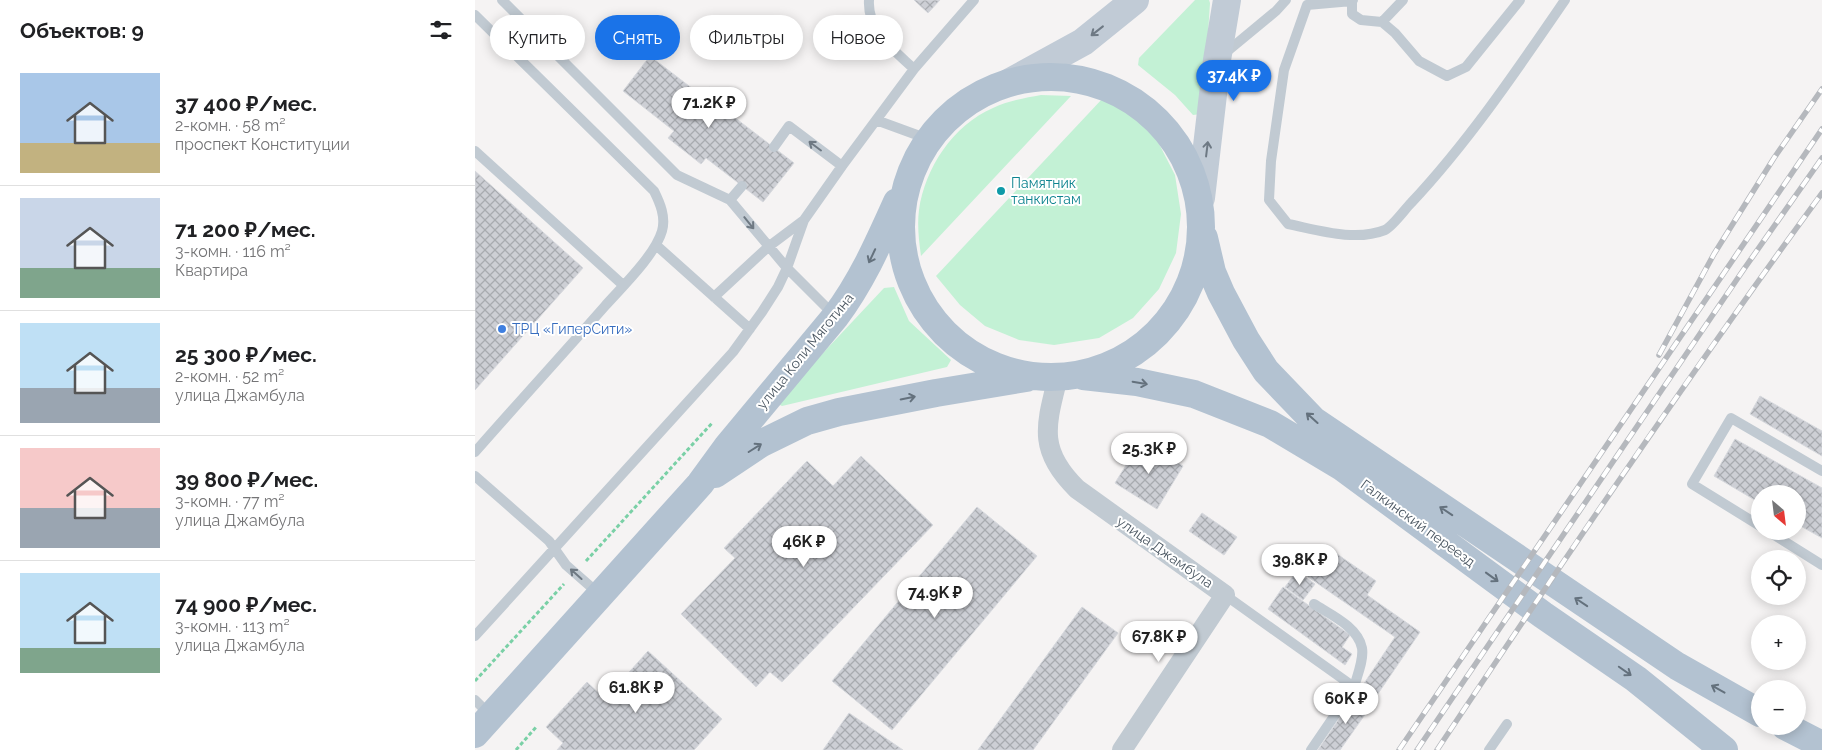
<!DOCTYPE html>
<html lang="ru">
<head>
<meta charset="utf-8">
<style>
  :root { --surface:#fff; --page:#f6f6f6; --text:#202124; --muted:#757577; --line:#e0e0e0; --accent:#1a73e8 }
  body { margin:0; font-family:Raleway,sans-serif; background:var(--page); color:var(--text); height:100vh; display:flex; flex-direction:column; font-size:19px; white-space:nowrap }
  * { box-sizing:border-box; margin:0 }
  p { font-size:16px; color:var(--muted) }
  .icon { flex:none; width:28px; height:28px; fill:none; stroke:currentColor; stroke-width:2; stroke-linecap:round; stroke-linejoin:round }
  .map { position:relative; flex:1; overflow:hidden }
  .panel { display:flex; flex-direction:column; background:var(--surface); width:475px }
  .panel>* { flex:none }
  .hud { position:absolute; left:15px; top:15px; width:475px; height:45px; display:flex; gap:10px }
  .needle { width:32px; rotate:152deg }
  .fabs { position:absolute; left:1276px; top:485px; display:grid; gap:10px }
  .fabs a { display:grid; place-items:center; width:55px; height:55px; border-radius:50%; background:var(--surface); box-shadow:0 2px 12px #0003; font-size:25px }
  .price { position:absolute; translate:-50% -42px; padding:0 11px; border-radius:18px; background:#fff; color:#222; font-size:16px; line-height:32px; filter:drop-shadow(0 1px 2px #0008) }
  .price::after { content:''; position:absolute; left:50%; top:30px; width:15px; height:11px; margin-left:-8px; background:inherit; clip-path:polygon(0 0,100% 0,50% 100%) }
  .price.active { background:var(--accent); color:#fff }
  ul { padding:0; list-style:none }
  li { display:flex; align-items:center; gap:15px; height:125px; padding:0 20px }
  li+li { border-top:1px solid var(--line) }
  li span { display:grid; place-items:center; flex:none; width:140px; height:100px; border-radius:0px; color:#555 }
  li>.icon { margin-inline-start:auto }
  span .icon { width:60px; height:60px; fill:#fffc; stroke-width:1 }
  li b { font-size:21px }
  h2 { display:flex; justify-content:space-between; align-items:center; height:60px; padding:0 20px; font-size:21px }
  .tag { padding:0 18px; border-radius:22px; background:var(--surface); box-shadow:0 2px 12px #0003; font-size:18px; line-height:45px }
  .tag.active { background:var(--accent); color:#fff }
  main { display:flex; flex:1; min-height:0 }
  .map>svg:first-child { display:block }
  .grass { fill:#c3f1d5 }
  .building { fill:url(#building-cross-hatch); stroke:#d7d9de }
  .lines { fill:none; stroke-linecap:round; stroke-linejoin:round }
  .path { stroke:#7ad0a6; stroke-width:3; stroke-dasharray:4 2.5; stroke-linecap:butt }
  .lane { stroke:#c1cad2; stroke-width:10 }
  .street { stroke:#c1cad2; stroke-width:20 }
  .secondary { stroke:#c1cbd6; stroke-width:28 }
  .primary { stroke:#b3c2d1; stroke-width:28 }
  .rail-casing { stroke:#b5b8bd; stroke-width:5.5 }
  .rail { stroke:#fff; stroke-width:4; stroke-dasharray:11; stroke-linecap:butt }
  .oneway { stroke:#6e7984 }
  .oneway2 { stroke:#6e7983 }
  .oneway3 { stroke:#64717d }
  .culture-dot { fill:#0f9aa8; stroke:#fff; stroke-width:2 }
  .shop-dot { fill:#3f7fe0; stroke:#fff; stroke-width:2 }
  .labels { text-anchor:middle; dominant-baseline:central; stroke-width:4; stroke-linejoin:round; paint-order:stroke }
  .culture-label { font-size:14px; fill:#0d838f; stroke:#fff; text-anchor:start }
  .shop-label { font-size:14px; fill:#366cbe; stroke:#fff; text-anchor:start }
  .street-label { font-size:14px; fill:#4a5661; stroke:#fff }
</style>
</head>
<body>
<main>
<section class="panel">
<h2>Объектов: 9<svg class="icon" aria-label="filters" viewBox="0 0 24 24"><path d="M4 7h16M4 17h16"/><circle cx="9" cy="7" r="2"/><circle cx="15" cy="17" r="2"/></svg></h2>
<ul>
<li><span style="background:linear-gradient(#a9c7e8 70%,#c2b280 0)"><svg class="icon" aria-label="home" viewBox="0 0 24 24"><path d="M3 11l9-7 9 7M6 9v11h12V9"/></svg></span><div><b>37 400 ₽/мес.</b><p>2-комн. · 58 m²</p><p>проспект Конституции</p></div></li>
<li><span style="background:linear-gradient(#c9d6e8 70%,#7fa58c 0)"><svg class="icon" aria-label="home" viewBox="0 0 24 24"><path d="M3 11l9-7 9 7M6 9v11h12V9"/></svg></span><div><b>71 200 ₽/мес.</b><p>3-комн. · 116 m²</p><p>Квартира</p></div></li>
<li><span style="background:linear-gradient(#bfe0f5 65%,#9aa5b1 0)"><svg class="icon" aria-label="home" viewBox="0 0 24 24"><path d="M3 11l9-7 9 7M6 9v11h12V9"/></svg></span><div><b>25 300 ₽/мес.</b><p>2-комн. · 52 m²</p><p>улица Джамбула</p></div></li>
<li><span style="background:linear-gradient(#f6c9c9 60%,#9aa5b1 0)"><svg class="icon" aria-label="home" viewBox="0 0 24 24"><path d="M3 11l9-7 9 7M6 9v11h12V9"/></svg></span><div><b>39 800 ₽/мес.</b><p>3-комн. · 77 m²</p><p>улица Джамбула</p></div></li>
<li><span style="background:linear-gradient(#bfe0f5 75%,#7fa58c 0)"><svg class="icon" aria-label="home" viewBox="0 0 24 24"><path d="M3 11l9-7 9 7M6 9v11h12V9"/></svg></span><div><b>74 900 ₽/мес.</b><p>3-комн. · 113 m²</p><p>улица Джамбула</p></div></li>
</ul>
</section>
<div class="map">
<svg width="1347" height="750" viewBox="0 0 1347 750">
  <defs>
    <pattern id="building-cross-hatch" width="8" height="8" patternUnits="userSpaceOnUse" patternTransform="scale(1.25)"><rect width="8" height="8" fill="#cdcfd5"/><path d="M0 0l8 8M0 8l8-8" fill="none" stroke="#a8abb0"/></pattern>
  </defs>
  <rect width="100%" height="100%" fill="#f5f3f3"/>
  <path class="grass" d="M720 0H734L735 3 729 95 726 114 718 115 700 95 663 65 664 58Z
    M566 95 596 96 446 256C444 241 442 225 444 210 450 168 478 125 518 108 533 101 549 98 566 95Z
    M628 98 654 112 682 140 700 175 706 214 701 253 684 289 658 318 624 338 579 345 544 340 510 326 485 305 461 276Z
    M419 287 434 321 476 360 472 367 307 406 301 403 409 288Z"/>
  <path class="building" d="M439 0H465L453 13Z
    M175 56 227 96 234 87 265 110 259 117 319 163 288 202 231 158 226 164 193 138 199 131 148 91Z
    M0 171 108 268 0 390Z
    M1285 396 1347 431V456L1275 414Z
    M1260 439 1347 488V538L1322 524V494H1285V503L1239 476Z
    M666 441 708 466 682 509 640 483Z
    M386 456 458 525 307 682 295 672 281 687 206 614 260 558 249 548 332 461 358 486Z
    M502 507 562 556 417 730 357 681Z
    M727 513 762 537 749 555 714 531Z
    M862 554 901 581 892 595 945 632 898 701 884 691 920 637 823 570 831 558 850 571Z
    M822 571 840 584 828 600 810 587Z
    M808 587 875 635 867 647 877 654 870 665 793 609Z
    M607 607 643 633 558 750H503Z
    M173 651 247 719 219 750H82L88 743 71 727 112 682 130 699Z
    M880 695 896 706 865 750H843Z
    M374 713 428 750H348Z"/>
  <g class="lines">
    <path class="path" d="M111 561 238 422
      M0 681 89 584
      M41 750 62 726"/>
    <path class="lane" d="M27 0 202 175 255 200 312 268 360 316
      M394 0C392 31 419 50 439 69
      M878 0 877 1 832 5 809 70 796 161 794 200 813 224C843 230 880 242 910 230 918 226 930 209 936 203 994 141 1042 70 1090 0
      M877 1V14L886 20 907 22 920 33 944 61 972 76 991 67 1045 0
      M0 15 179 191C185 203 191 217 187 231 180 255 147 287 130 306 87 355 43 403 0 452
      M907 22 928 0
      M749 54 801 11 811 0
      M401 120 453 139
      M299 147 314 126 367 166
      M0 151 148 285
      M255 200 267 186
      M181 245 275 329
      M239 297 293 247 329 220
      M0 476 74 541 91 565 124 594
      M1285 526 1217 484 1256 418 1347 471
      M1293 531 1347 565
      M750 595 879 687 836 750
      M839 604C856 615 883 627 887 648 889 660 882 676 879 687
      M0 636 258 352 287 312 303 287 312 268 329 220 367 166 439 69 499 0
      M0 700 15 715
      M1014 750 1032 724"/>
    <path class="street" d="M583 377C571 425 562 450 602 489L750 595 647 750"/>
    <path class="secondary" d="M535 82 608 42 660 0
      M726 198 742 60 752 0"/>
    <path class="primary" d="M426 227a150 150 0 1 1 300 0a150 150 0 1 1-300 0Z
      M729 238 737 272 746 293 771 340 791 371 838 420 1202 666 1285 713
      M608 376 662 382 719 394 795 424 867 467 1068 615 1161 679 1249 750
      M240 474 285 444 332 421 364 412 461 393 551 378
      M1310 726 1347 745
      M0 734 225 484 252 447 360 317C387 281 404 242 422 202"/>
    <g class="rail-casing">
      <path id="rail" d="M1184 355 1239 254 1299 158 1347 89
        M924 750 1347 129
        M942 750 1269 269 1347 158
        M962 750C1087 562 1214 375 1347 193"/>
    </g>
    <use href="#rail" class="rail"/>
  </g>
  <defs><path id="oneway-shaft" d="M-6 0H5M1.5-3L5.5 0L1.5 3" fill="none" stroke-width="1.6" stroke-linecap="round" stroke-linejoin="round" transform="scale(1.25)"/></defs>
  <g class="oneway">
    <use href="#oneway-shaft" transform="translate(622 31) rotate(142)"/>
    <use href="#oneway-shaft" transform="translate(732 149) rotate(-83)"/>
  </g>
  <g class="oneway2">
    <use href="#oneway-shaft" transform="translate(340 146) rotate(-143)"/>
    <use href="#oneway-shaft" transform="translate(274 223) rotate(51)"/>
    <use href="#oneway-shaft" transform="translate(101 574) rotate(-138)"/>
  </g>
  <g class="oneway3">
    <use href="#oneway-shaft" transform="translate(397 256) rotate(115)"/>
    <use href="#oneway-shaft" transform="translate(665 383) rotate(10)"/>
    <use href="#oneway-shaft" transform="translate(433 398) rotate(-11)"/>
    <use href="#oneway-shaft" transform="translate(837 418) rotate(-138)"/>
    <use href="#oneway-shaft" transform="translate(280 448) rotate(-32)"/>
    <use href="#oneway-shaft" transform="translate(971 511) rotate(-146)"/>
    <use href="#oneway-shaft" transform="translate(1017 577) rotate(36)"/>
    <use href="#oneway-shaft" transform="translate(1106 602) rotate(-146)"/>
    <use href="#oneway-shaft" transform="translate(1150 671) rotate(35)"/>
    <use href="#oneway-shaft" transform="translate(1243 689) rotate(-151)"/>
  </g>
  <circle class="culture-dot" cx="526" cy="191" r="5"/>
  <circle class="shop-dot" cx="27" cy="329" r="5"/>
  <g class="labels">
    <g class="culture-label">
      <text x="536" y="183">Памятник<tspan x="536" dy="16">танкистам</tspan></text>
    </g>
    <g class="shop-label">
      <text x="37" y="329">ТРЦ «ГиперСити»</text>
    </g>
    <g class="street-label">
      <text transform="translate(330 351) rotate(-51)">улица Коли Мяготина</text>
      <text transform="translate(943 523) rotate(36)">Галкинский переезд</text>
      <text transform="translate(690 552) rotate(35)">улица Джамбула</text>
    </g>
  </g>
</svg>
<div class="fabs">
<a><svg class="needle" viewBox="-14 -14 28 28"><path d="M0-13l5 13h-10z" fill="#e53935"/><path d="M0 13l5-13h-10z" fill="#757577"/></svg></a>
<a><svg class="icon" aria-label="locate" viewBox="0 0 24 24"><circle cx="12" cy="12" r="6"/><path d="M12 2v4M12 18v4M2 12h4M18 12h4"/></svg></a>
<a>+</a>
<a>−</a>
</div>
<b class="price active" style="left:759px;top:102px">37.4K ₽</b>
<b class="price" style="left:234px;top:129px">71.2K ₽</b>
<b class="price" style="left:674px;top:475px">25.3K ₽</b>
<b class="price" style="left:329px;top:568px">46K ₽</b>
<b class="price" style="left:825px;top:586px">39.8K ₽</b>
<b class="price" style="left:460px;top:619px">74.9K ₽</b>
<b class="price" style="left:684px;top:663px">67.8K ₽</b>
<b class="price" style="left:161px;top:714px">61.8K ₽</b>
<b class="price" style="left:871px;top:725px">60K ₽</b>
<div class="hud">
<a class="tag">Купить</a>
<a class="tag active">Снять</a>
<a class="tag">Фильтры</a>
<a class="tag">Новое</a>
</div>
</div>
</main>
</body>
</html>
